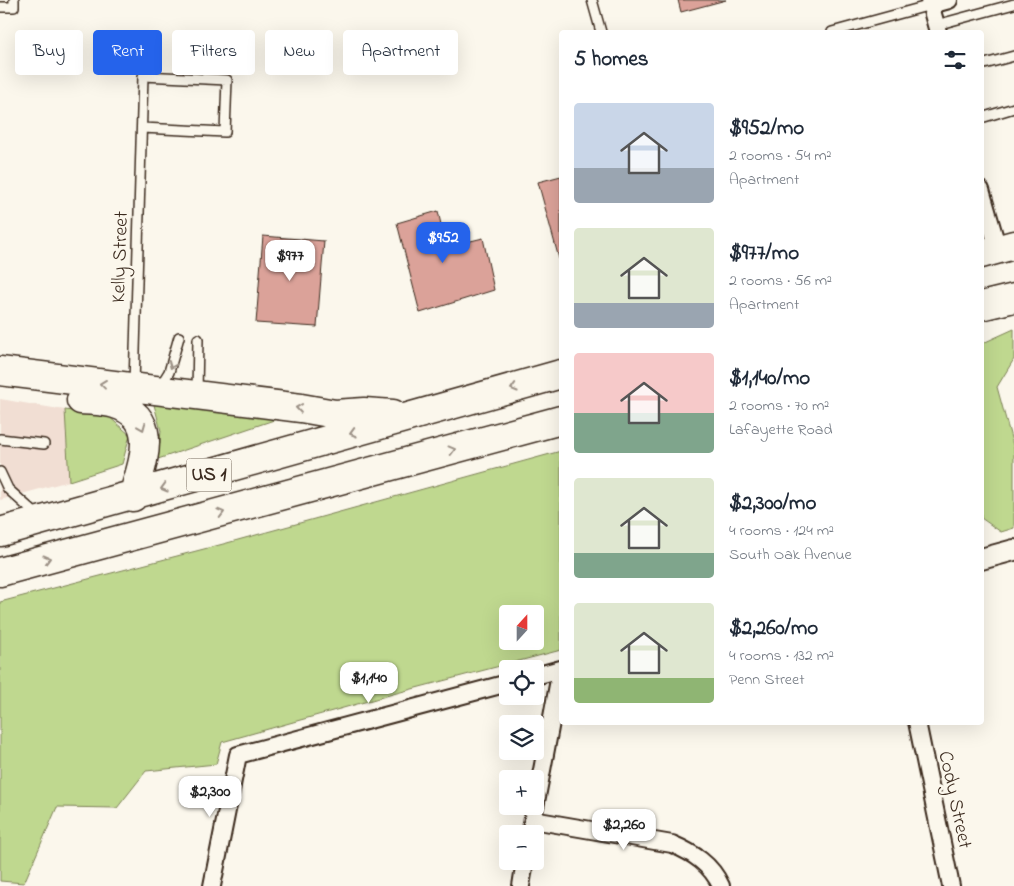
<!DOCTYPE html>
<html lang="en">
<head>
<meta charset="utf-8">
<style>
  :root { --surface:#fff; --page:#f2f2f3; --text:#1f2937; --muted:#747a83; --accent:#2563eb }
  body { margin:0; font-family:"Indie Flower",sans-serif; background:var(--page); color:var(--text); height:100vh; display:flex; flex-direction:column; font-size:19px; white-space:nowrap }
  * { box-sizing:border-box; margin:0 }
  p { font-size:16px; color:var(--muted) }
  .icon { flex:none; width:28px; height:28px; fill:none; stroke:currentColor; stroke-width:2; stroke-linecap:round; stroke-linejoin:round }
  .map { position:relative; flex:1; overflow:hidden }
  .drawer { position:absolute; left:559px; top:30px; width:425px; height:695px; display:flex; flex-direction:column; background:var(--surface); border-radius:5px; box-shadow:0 5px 20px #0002 }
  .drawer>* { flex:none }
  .top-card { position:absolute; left:15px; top:30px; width:469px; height:45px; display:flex; gap:10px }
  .needle { width:32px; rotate:21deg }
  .controls { position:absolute; left:499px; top:605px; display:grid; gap:10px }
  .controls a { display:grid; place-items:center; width:45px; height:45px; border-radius:5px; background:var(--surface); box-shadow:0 5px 20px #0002; font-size:25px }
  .price { position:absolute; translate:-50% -42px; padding:0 11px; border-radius:10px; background:#fff; color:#222; font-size:16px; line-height:32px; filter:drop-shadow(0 1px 2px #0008) }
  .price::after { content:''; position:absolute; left:50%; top:30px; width:15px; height:11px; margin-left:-8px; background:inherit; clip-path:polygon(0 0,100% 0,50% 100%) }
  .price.active { background:var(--accent); color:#fff }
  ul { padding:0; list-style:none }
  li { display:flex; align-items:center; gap:15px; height:125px; padding:0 15px }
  li span { display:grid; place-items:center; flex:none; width:140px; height:100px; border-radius:5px; color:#555 }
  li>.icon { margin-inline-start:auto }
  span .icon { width:60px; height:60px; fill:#fffc; stroke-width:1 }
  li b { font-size:21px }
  h2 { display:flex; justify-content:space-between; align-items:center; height:60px; padding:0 15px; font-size:21px }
  .chip { padding:0 18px; border-radius:5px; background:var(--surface); box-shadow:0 5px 20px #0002; font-size:18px; line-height:45px }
  .chip.active { background:var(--accent); color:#fff }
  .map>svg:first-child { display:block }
  .built { fill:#f1ded3 }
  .grass { fill:#bfd88f; stroke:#7d8156; fill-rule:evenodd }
  .building { fill:#dba299; stroke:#3b2a1e }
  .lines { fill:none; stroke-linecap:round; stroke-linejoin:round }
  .service-casing { stroke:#3b2a1e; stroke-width:12 }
  .minor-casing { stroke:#3b2a1e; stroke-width:20 }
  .tertiary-casing { stroke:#3b2a1e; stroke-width:24 }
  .trunk-casing { stroke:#3b2a1e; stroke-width:31 }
  .service { stroke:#fbf7ec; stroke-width:9 }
  .minor { stroke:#fbf7ec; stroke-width:16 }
  .tertiary { stroke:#fbf7ec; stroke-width:20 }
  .trunk { stroke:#fbf7ec; stroke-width:28 }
  .oneway { stroke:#9b9085 }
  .labels { text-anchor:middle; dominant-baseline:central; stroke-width:5; stroke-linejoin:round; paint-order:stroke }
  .shield { fill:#fbf7ec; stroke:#75685c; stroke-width:1 }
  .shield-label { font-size:19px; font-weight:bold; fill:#3b2a1e }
  .street-label { font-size:20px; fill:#3b2a1e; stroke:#fbf7ec }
</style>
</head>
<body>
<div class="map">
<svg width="1014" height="886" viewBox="0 0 1014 886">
  <rect width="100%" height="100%" fill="#fbf7ec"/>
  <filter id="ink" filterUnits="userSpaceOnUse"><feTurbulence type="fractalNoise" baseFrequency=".02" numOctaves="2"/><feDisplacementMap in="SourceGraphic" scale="10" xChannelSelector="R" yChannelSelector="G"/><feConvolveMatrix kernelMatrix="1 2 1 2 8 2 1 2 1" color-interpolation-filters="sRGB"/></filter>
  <g filter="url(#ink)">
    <path class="built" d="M0 399 65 410 69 481 0 500Z"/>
    <path class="grass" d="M1014 329V359L997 387 1014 449V528L1001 532 981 518V344Z
      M153 401 280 418 158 459 161 431Z
      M65 410 108 416 130 435 122 464 69 481Z
      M561 451V650L393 694 222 742 216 764 146 771 117 808 57 807 24 883 0 881V602L227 543ZM508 614H535V641H508Z"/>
    <path class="building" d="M678 0H726L681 12Z
      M561 176V266L538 182Z
      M438 211 446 247 483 238 494 290 420 313 397 223Z
      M263 236 324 241 317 327 256 323Z"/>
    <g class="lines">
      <g class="service-casing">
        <path id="service" d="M592 0 601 32
          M0 7H14V0
          M936 25 1014 4
          M832 32 931 5
          M981 65 1014 56
          M981 118 1014 108
          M134 385 143 76 227 80 225 132 142 128
          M159 388 169 372 179 337
          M197 392 198 339
          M0 439 44 444
          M0 472 8 489 38 516"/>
      </g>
      <g class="minor-casing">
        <path id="minor" d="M929 0 938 32
          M931 5 949 0
          M981 190 998 249
          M535 676 561 669
          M917 722 951 886
          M533 820 672 844C693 853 711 864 721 886
          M530 834 561 669
          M212 886 238 755 508 683
          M521 886 525 861"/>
      </g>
      <g class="tertiary-casing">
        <path id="tertiary" d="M981 559 1014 550"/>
      </g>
      <g class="trunk-casing">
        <path id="trunk" d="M981 254 1014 245
          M981 306 1014 298
          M0 371 301 408 335 414 364 412 393 414
          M81 400C92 401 105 401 115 404 162 419 142 463 133 497
          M0 532 561 374
          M0 572 561 420"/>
      </g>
      <use href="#service" class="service"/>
      <use href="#minor" class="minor"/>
      <use href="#tertiary" class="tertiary"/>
      <use href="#trunk" class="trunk"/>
    </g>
    <defs><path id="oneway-chevron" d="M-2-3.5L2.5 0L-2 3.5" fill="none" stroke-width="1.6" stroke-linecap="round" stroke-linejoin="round" transform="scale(1.25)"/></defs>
    <g class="oneway">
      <use href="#oneway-chevron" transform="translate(172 365) rotate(112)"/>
      <use href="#oneway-chevron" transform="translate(103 384) rotate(-173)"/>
      <use href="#oneway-chevron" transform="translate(514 388) rotate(164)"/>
      <use href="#oneway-chevron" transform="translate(299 408) rotate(-172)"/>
      <use href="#oneway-chevron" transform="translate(142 427) rotate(68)"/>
      <use href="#oneway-chevron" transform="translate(353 433) rotate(164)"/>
      <use href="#oneway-chevron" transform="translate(452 450) rotate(-15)"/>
      <use href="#oneway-chevron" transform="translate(164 488) rotate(164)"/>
      <use href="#oneway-chevron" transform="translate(221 513) rotate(-15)"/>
      <use href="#oneway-chevron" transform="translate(47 559) rotate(-15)"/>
    </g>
  </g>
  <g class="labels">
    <rect class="shield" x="186.5" y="458.5" width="45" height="33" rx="4"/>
    <g class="shield-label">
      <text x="209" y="475">US 1</text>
    </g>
    <g class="street-label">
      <text transform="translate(121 257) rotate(-88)">Kelly Street</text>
      <text transform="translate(954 800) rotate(78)">Cody Street</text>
    </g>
  </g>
</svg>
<div class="controls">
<a><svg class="needle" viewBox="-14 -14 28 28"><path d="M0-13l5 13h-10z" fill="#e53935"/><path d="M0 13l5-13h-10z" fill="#747a83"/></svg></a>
<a><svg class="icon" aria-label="locate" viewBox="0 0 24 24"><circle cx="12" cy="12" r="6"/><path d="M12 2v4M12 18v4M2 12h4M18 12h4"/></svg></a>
<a><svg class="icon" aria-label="layers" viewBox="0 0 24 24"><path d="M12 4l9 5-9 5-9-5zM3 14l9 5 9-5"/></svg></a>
<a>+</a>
<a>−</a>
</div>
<b class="price active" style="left:443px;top:264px">$952</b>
<b class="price" style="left:290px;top:282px">$977</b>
<b class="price" style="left:369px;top:704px">$1,140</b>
<b class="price" style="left:210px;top:818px">$2,300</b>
<b class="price" style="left:624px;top:851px">$2,260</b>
<div class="top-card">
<a class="chip">Buy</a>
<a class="chip active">Rent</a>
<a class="chip">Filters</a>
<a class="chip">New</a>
<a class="chip">Apartment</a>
</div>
<section class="drawer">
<h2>5 homes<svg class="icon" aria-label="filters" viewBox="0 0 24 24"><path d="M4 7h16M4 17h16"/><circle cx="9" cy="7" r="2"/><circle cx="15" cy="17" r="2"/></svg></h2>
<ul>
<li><span style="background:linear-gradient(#c9d6e8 65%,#9aa5b1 0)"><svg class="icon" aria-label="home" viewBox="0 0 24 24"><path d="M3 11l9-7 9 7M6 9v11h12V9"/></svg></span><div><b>$952/mo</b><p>2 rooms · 54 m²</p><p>Apartment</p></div></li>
<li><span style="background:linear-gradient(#dfe7d0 75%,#9aa5b1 0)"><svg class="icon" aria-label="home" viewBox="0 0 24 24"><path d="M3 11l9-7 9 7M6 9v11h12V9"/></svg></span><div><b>$977/mo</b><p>2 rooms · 56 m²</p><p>Apartment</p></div></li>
<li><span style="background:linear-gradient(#f6c9c9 60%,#7fa58c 0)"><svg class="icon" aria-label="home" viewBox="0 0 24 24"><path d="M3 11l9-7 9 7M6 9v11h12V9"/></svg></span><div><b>$1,140/mo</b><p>2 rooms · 70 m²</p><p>Lafayette Road</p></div></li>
<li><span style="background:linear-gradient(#dfe7d0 75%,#7fa58c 0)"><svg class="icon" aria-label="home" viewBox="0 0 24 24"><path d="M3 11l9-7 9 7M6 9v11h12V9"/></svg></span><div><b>$2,300/mo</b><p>4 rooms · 124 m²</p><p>South Oak Avenue</p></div></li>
<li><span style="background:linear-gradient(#dfe7d0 75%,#8fb573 0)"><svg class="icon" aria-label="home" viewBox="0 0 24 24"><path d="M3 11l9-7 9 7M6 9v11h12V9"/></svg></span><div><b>$2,260/mo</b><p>4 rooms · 132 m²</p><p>Penn Street</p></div></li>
</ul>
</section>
</div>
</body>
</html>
